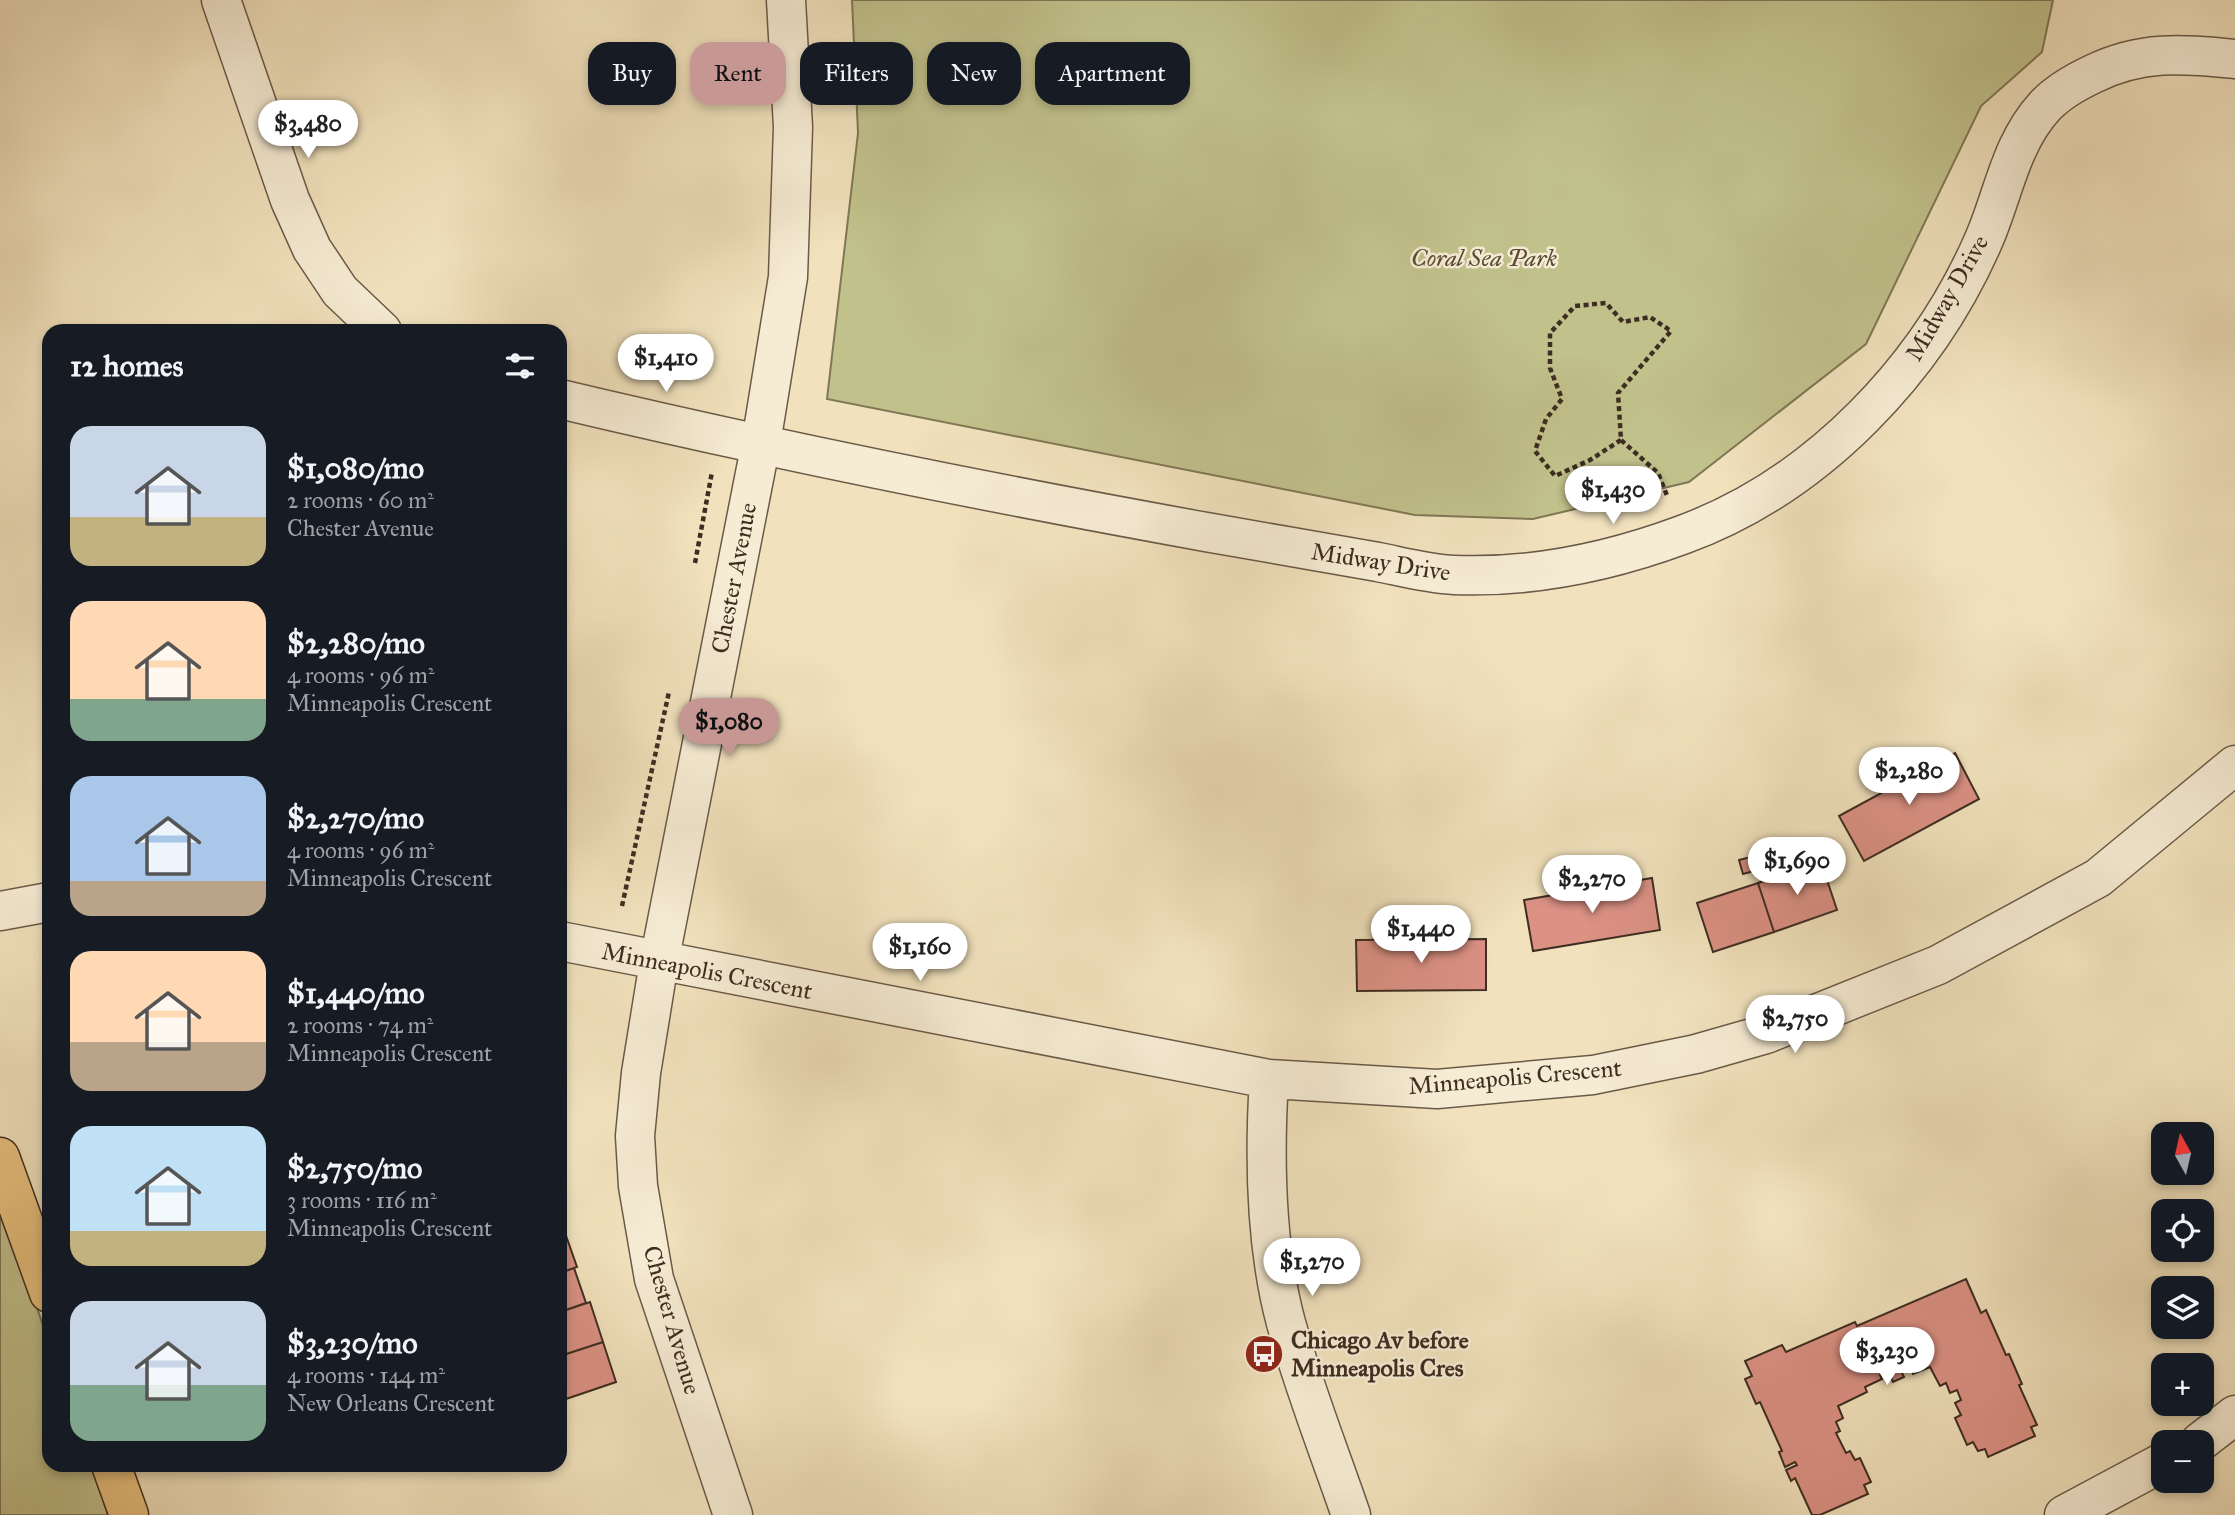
<!DOCTYPE html>
<html lang="en">
<head>
<meta charset="utf-8">
<style>
  :root { --surface:#171b24; --page:#242831; --text:#f1f3f6; --muted:#9ea1a6; --accent:#c59692 }
  body { margin:0; font-family:"IM FELL Great Primer",serif; background:var(--page); color:var(--text); height:100vh; display:flex; flex-direction:column; font-size:26px; white-space:nowrap }
  * { box-sizing:border-box; margin:0 }
  p { font-size:23px; color:var(--muted) }
  .icon { flex:none; width:38px; height:38px; fill:none; stroke:currentColor; stroke-width:2; stroke-linecap:round; stroke-linejoin:round }
  .map { position:relative; flex:1; overflow:hidden }
  .panel { position:absolute; left:42px; top:324px; width:525px; height:1148px; display:flex; flex-direction:column; background:var(--surface); border-radius:21px; box-shadow:0 4px 10px #0003 }
  .panel>* { flex:none }
  .guide { position:absolute; left:588px; top:42px; width:665px; height:63px; display:flex; gap:14px }
  .needle { width:46px; rotate:352deg }
  .fabs { position:absolute; left:2151px; top:1122px; display:grid; gap:14px }
  .fabs a { display:grid; place-items:center; width:63px; height:63px; border-radius:14px; background:var(--surface); box-shadow:0 4px 10px #0003; font-size:35px }
  .price { position:absolute; translate:-50% -60px; padding:0 16px; border-radius:24px; background:#fff; color:#222; font-size:23px; line-height:46px; filter:drop-shadow(0 2px 4px #0008) }
  .price::after { content:''; position:absolute; left:50%; top:42px; width:21px; height:16px; margin-left:-10px; background:inherit; clip-path:polygon(0 0,100% 0,50% 100%) }
  .price.on { background:var(--accent); color:#111 }
  ul { padding:0; list-style:none }
  li { display:flex; align-items:center; gap:21px; height:175px; padding:0 28px }
  li span { display:grid; place-items:center; flex:none; width:196px; height:140px; border-radius:21px; color:#555 }
  li>.icon { margin-inline-start:auto }
  span .icon { width:84px; height:84px; fill:#fffc; stroke-width:1 }
  li b { font-size:30px }
  h2 { display:flex; justify-content:space-between; align-items:center; height:84px; padding:0 28px; font-size:30px }
  .chip { padding:0 24px; border-radius:21px; background:var(--surface); box-shadow:0 4px 10px #0003; font-size:24px; line-height:63px }
  .chip.on { background:var(--accent); color:#111 }
  .map>svg:first-child { display:block }
  .green { fill:#c1c18c; stroke:#807756; stroke-width:2 }
  .building { fill:#db9184; stroke:#3e2d21; stroke-width:2 }
  .lines { fill:none; stroke-linecap:round; stroke-linejoin:round }
  .minor-casing { stroke:#6b5a48; stroke-width:41 }
  .primary-casing { stroke:#3e2d21; stroke-width:41 }
  .path { stroke:#3e2d21; stroke-width:4.5; stroke-dasharray:5 3.5; stroke-linecap:butt }
  .minor { stroke:#f6ecd4; stroke-width:38 }
  .primary { stroke:#e8c17e; stroke-width:38 }
  .labels { text-anchor:middle; dominant-baseline:central; stroke-width:5; stroke-linejoin:round; paint-order:stroke }
  .park-label { font-size:24px; font-style:italic; fill:#584b36; stroke:#f6ecd4 }
  .street-label { font-size:24px; fill:#3e2d21; stroke:#f6ecd4 }
  .poi-label { font-size:24px; font-weight:bold; fill:#3e2d21; stroke:#f6ecd4; text-anchor:start }
</style>
</head>
<body>
<div class="map">
<svg width="2235" height="1515" viewBox="0 0 2235 1515">
  <rect width="100%" height="100%" fill="#f1e2bd"/>
  <filter id="stains"><feTurbulence type="fractalNoise" baseFrequency=".00286" numOctaves="4"/><feColorMatrix values="0 0 0 0 .2 0 0 0 0 .09 0 0 0 0 .02 0 0 0 .5 -.17"/></filter>
  <radialGradient id="worn" r=".72"><stop offset=".6" stop-color="#630" stop-opacity="0"/><stop offset="1" stop-color="#630" stop-opacity=".3"/></radialGradient>
  <path class="green" d="M852 0H2053L2042 52 1981 106 1866 344 1689 482 1533 519 1415 515 827 399 858 133Z
    M0 1200 49 1343V1465H91L108 1515H0Z"/>
  <path class="building" d="M1955 753 1979 799 1864 861 1839 816Z
    M1761 854 1765 867 1754 871 1751 857Z
    M1751 857 1754 871 1743 874 1739 860Z
    M1821 862 1837 910 1774 932 1758 883Z
    M1652 878 1660 930 1533 951 1524 900Z
    M1758 883 1774 932 1713 952 1697 903Z
    M1486 939V990L1357 991 1356 940Z
    M564 1230 577 1267 560 1273V1232Z
    M574 1268 586 1303 560 1312V1273Z
    M1966 1279 1981 1313 1986 1310 2006 1355 2009 1354 2022 1384 2019 1385 2037 1425 2031 1427 2035 1436 1988 1457 1985 1449 1978 1451 1973 1442 1967 1445 1955 1418 1961 1415 1955 1403 1961 1400 1957 1390 1950 1393 1946 1383 1940 1386 1930 1367 1913 1374 1910 1366 1901 1371 1904 1377 1893 1382 1888 1371 1880 1375 1882 1379 1865 1387 1867 1392 1838 1406 1843 1418 1836 1422 1840 1431 1836 1433 1846 1453 1850 1451 1855 1460 1860 1458 1871 1482 1864 1485 1868 1494 1820 1515H1812L1795 1478 1791 1481 1786 1470 1797 1465 1795 1462 1785 1467 1779 1452 1782 1451 1760 1402 1756 1404 1745 1379 1752 1376 1745 1361 1782 1345 1786 1352 1855 1322 1857 1326Z
    M590 1302 603 1342 560 1356V1312Z
    M603 1342 616 1382 560 1401V1356Z"/>
  <g class="lines">
    <g class="minor-casing">
      <path id="minor" d="M221 0 290 200 312 249 340 291 382 331
        M560 399C774 450 990 493 1206 532 1263 542 1321 552 1378 562 1403 567 1429 574 1454 575 1532 578 1609 562 1682 535 1817 486 1929 368 1985 237 2004 192 2011 143 2045 106 2058 92 2076 82 2093 74 2142 50 2182 54 2235 59
        M0 911 49 902
        M560 941 1269 1079 1437 1089 1593 1075 1696 1054 1766 1034 1938 965 2098 878 2235 765
        M1269 1079C1264 1159 1265 1245 1286 1323 1304 1388 1329 1451 1351 1515
        M2200 1442 2235 1415
        M733 1515 654 1279 638 1186 635 1136 641 1073 659 962 761 443 788 277 793 127 786 0
        M2064 1515 2163 1462"/>
    </g>
    <g class="primary-casing">
      <path id="primary" d="M0 1157 49 1293
        M111 1465 129 1515"/>
    </g>
    <path class="path" d="M1621 440 1590 460 1555 476 1535 451 1546 419 1562 399 1550 368V333L1575 306 1606 303 1623 322 1650 317 1671 331 1618 393 1621 440 1658 473 1668 498
      M695 563 712 472
      M622 906 669 692"/>
    <use href="#minor" class="minor"/>
    <use href="#primary" class="primary"/>
  </g>
  <defs>
    <g id="bus-disc" transform="scale(2.0125)"><circle r="9.5" fill="#8f2418" stroke="#f6ecd4"/><path d="M-5-6H5V4H4V6H2V4H-2V6H-4V4H-5ZM-3.5-4V0h7V-4ZM-3.5 1.2v1.5H-2V1.2ZM2 1.2v1.5H3.5V1.2Z" fill="#fff"/></g>
  </defs>
  <g fill-rule="evenodd">
    <use href="#bus-disc" x="1264" y="1354"/>
  </g>
  <g class="labels">
    <g class="park-label">
      <text x="1484" y="258">Coral Sea Park</text>
    </g>
    <g class="street-label">
      <text transform="translate(1947 298) rotate(-60)">Midway Drive</text>
      <text transform="translate(1381 562) rotate(9)">Midway Drive</text>
      <text transform="translate(734 578) rotate(-79)">Chester Avenue</text>
      <text transform="translate(707 971) rotate(11)">Minneapolis Crescent</text>
      <text transform="translate(1515 1077) rotate(-5)">Minneapolis Crescent</text>
      <text transform="translate(672 1320) rotate(74)">Chester Avenue</text>
    </g>
    <g class="poi-label">
      <text x="1291" y="1340">Chicago Av before<tspan x="1291" dy="28">Minneapolis Cres</tspan></text>
    </g>
  </g>
  <rect width="100%" height="100%" filter="url(#stains)"/>
  <rect width="100%" height="100%" fill="url(#worn)"/>
</svg>
<div class="fabs">
<a><svg class="needle" viewBox="-14 -14 28 28"><path d="M0-13l5 13h-10z" fill="#e53935"/><path d="M0 13l5-13h-10z" fill="#9ea1a6"/></svg></a>
<a><svg class="icon" aria-label="locate" viewBox="0 0 24 24"><circle cx="12" cy="12" r="6"/><path d="M12 2v4M12 18v4M2 12h4M18 12h4"/></svg></a>
<a><svg class="icon" aria-label="layers" viewBox="0 0 24 24"><path d="M12 4l9 5-9 5-9-5zM3 14l9 5 9-5"/></svg></a>
<a>+</a>
<a>−</a>
</div>
<b class="price" style="left:308px;top:160px">$3,480</b>
<b class="price" style="left:666px;top:394px">$1,410</b>
<b class="price" style="left:1613px;top:526px">$1,430</b>
<b class="price on" style="left:729px;top:758px">$1,080</b>
<b class="price" style="left:1909px;top:807px">$2,280</b>
<b class="price" style="left:1797px;top:897px">$1,690</b>
<b class="price" style="left:1592px;top:915px">$2,270</b>
<b class="price" style="left:1421px;top:965px">$1,440</b>
<b class="price" style="left:920px;top:983px">$1,160</b>
<b class="price" style="left:1795px;top:1055px">$2,750</b>
<b class="price" style="left:1312px;top:1298px">$1,270</b>
<b class="price" style="left:1887px;top:1387px">$3,230</b>
<div class="guide">
<a class="chip">Buy</a>
<a class="chip on">Rent</a>
<a class="chip">Filters</a>
<a class="chip">New</a>
<a class="chip">Apartment</a>
</div>
<section class="panel">
<h2>12 homes<svg class="icon" aria-label="filters" viewBox="0 0 24 24"><path d="M4 7h16M4 17h16"/><circle cx="9" cy="7" r="2"/><circle cx="15" cy="17" r="2"/></svg></h2>
<ul>
<li><span style="background:linear-gradient(#c9d6e8 65%,#c2b280 0)"><svg class="icon" aria-label="home" viewBox="0 0 24 24"><path d="M3 11l9-7 9 7M6 9v11h12V9"/></svg></span><div><b>$1,080/mo</b><p>2 rooms · 60 m²</p><p>Chester Avenue</p></div></li>
<li><span style="background:linear-gradient(#ffd9b3 70%,#7fa58c 0)"><svg class="icon" aria-label="home" viewBox="0 0 24 24"><path d="M3 11l9-7 9 7M6 9v11h12V9"/></svg></span><div><b>$2,280/mo</b><p>4 rooms · 96 m²</p><p>Minneapolis Crescent</p></div></li>
<li><span style="background:linear-gradient(#a9c7e8 75%,#b9a48a 0)"><svg class="icon" aria-label="home" viewBox="0 0 24 24"><path d="M3 11l9-7 9 7M6 9v11h12V9"/></svg></span><div><b>$2,270/mo</b><p>4 rooms · 96 m²</p><p>Minneapolis Crescent</p></div></li>
<li><span style="background:linear-gradient(#ffd9b3 65%,#b9a48a 0)"><svg class="icon" aria-label="home" viewBox="0 0 24 24"><path d="M3 11l9-7 9 7M6 9v11h12V9"/></svg></span><div><b>$1,440/mo</b><p>2 rooms · 74 m²</p><p>Minneapolis Crescent</p></div></li>
<li><span style="background:linear-gradient(#bfe0f5 75%,#c2b280 0)"><svg class="icon" aria-label="home" viewBox="0 0 24 24"><path d="M3 11l9-7 9 7M6 9v11h12V9"/></svg></span><div><b>$2,750/mo</b><p>3 rooms · 116 m²</p><p>Minneapolis Crescent</p></div></li>
<li><span style="background:linear-gradient(#c9d6e8 60%,#7fa58c 0)"><svg class="icon" aria-label="home" viewBox="0 0 24 24"><path d="M3 11l9-7 9 7M6 9v11h12V9"/></svg></span><div><b>$3,230/mo</b><p>4 rooms · 144 m²</p><p>New Orleans Crescent</p></div></li>
</ul>
</section>
</div>
</body>
</html>
